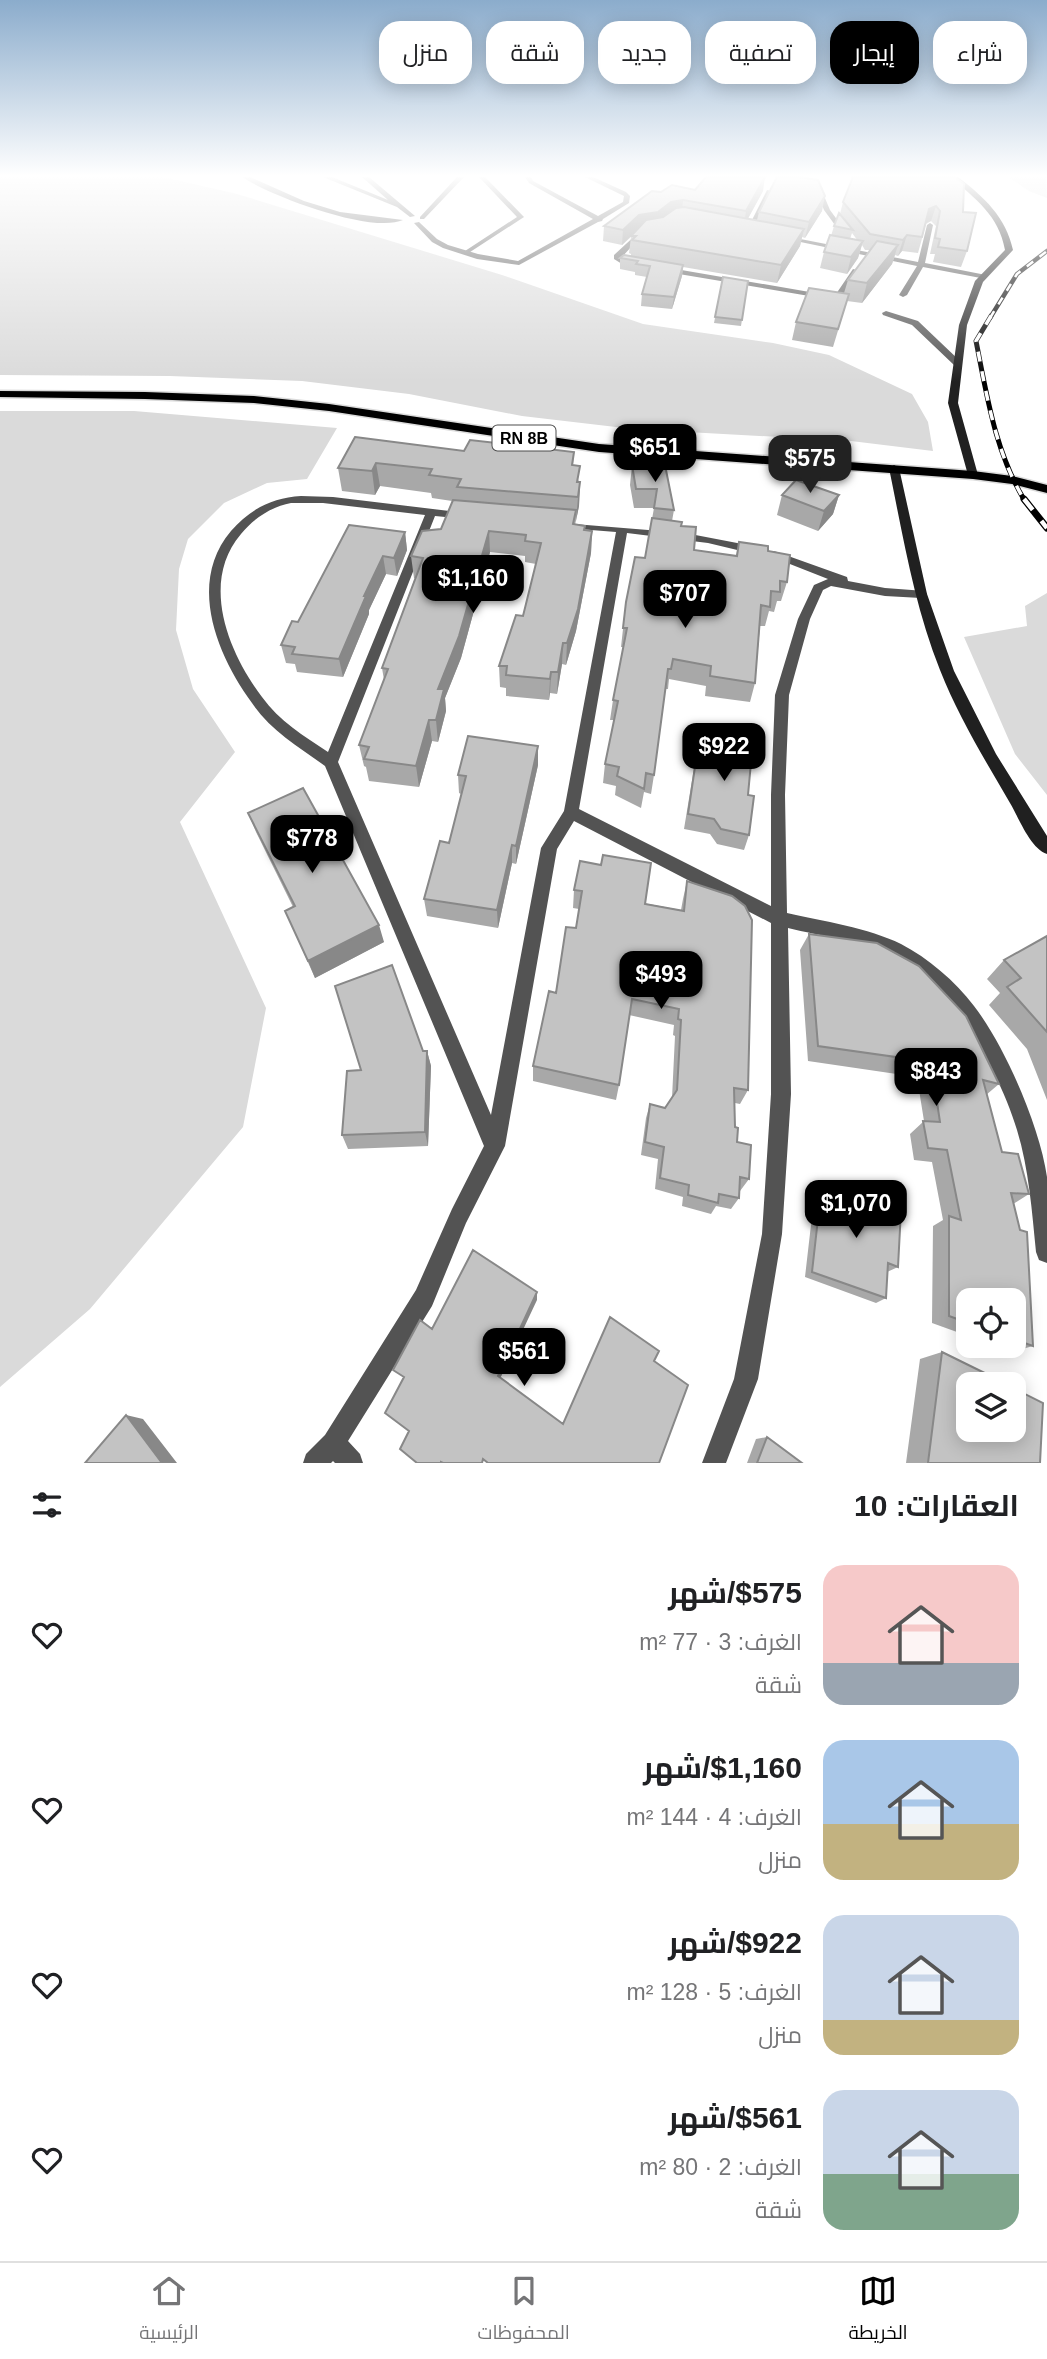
<!DOCTYPE html>
<html lang="ar">
<head>
<meta charset="utf-8">
<style>
  :root { --surface:#fff; --page:#f2f2f2; --text:#202124; --muted:#757577; --line:#e0e0e0; --accent:#000 }
  body { margin:0; font-family:Arial,Cairo,sans-serif; background:var(--page); color:var(--text); direction:rtl; height:100vh; display:flex; flex-direction:column; font-size:26px; white-space:nowrap }
  * { box-sizing:border-box; margin:0 }
  p { font-size:23px; color:var(--muted) }
  .icon { flex:none; width:38px; height:38px; fill:none; stroke:currentColor; stroke-width:2; stroke-linecap:round; stroke-linejoin:round }
  .map { position:relative; height:1463px; overflow:hidden; direction:ltr }
  .sheet { display:flex; flex-direction:column; background:var(--surface); flex:1 }
  .sheet>* { flex:none }
  .guide { position:absolute; left:21px; top:21px; width:1006px; height:63px; direction:rtl; display:flex; gap:14px }
  .fabs { position:absolute; left:956px; top:1288px; display:grid; gap:14px }
  .fabs a { display:grid; place-items:center; width:70px; height:70px; border-radius:14px; background:var(--surface); box-shadow:0 4px 18px #0003; font-size:35px }
  .price { position:absolute; translate:-50% -60px; padding:0 16px; border-radius:14px; background:var(--accent); color:#fff; font-size:23px; line-height:46px; filter:drop-shadow(0 2px 4px #0008) }
  .price::after { content:''; position:absolute; left:50%; top:42px; width:21px; height:16px; margin-left:-10px; background:inherit; clip-path:polygon(0 0,100% 0,50% 100%) }
  .price.on { background:#222; color:#fff }
  ul { padding:0; list-style:none }
  li { display:flex; align-items:center; gap:21px; height:175px; padding:0 28px }
  li span { display:grid; place-items:center; flex:none; width:196px; height:140px; border-radius:21px; color:#555 }
  li>.icon { margin-inline-start:auto }
  span .icon { width:84px; height:84px; fill:#fffc; stroke-width:1 }
  li b { font-size:30px }
  h2 { display:flex; justify-content:space-between; align-items:center; height:84px; padding:0 28px; font-size:30px }
  .pill { padding:0 24px; border-radius:21px; background:var(--surface); box-shadow:0 4px 18px #0003; font-size:24px; line-height:63px }
  .pill.on { background:var(--accent); color:#fff }
  .menu { display:flex; justify-content:space-around; align-items:center; height:98px; border-top:2px solid var(--line); background:var(--surface); font-size:19px; color:var(--muted) }
  .menu a { display:grid; justify-items:center; gap:4px }
  .menu .on { color:var(--accent) }
  .map>svg:first-child { display:block }
  .green { fill:#dadada }
  .lines { fill:none; stroke-linecap:round; stroke-linejoin:round }
  .primary-casing { stroke:#dbdbdb; stroke-width:3 }
  .lane { fill:#535353; fill-rule:evenodd }
  .street { fill:#535353; fill-rule:evenodd }
  .secondary { fill:#202020; fill-rule:evenodd }
  .primary { fill:#000; fill-rule:evenodd }
  .rail-far2-casing { stroke:#000; stroke-width:4.5 }
  .rail-far1-casing { stroke:#000; stroke-width:5 }
  .rail-casing { stroke:#000; stroke-width:7 }
  .rail-far2 { stroke:#fff; stroke-width:2.5; stroke-dasharray:8; stroke-linecap:butt }
  .rail-far1 { stroke:#fff; stroke-width:3.5; stroke-dasharray:10; stroke-linecap:butt }
  .rail { stroke:#fff; stroke-width:4.5; stroke-dasharray:14; stroke-linecap:butt }
  .wall { fill:#a8a8a8; fill-rule:evenodd }
  .shaded-wall { fill:#888 }
  .building { fill:#c3c3c3; stroke:#888; stroke-width:2 }
  .labels { text-anchor:middle; dominant-baseline:central; stroke-width:5; stroke-linejoin:round; paint-order:stroke }
  .shield { fill:#fff; stroke:#4c4c4c; stroke-width:2 }
  .shield-label { font-size:16px; font-weight:bold; fill:#000 }
</style>
</head>
<body>
<div class="map">
<svg width="1047" height="1463" viewBox="0 0 1047 1463">
  <rect width="100%" height="100%" fill="#fff"/>
  <path class="green" d="M0 177H163L237 194 502 275 643 324 773 343 829 355 912 394 928 422 933 451 851 441 633 429 522 416 409 394 302 381 170 376 0 375Z
    M1008 177H1046L1047 198 1029 191Z
    M0 411H134L337 428 307 479 267 483 224 503 188 539 179 569 176 630 193 689 235 752 180 822 266 1008 243 1127 90 1309 0 1387Z
    M1047 593V795L1015 754 964 637 1027 626 1025 606Z"/>
  <g class="lines">
    <g class="primary-casing">
      <path id="primary" d="M0 391 145 392 254 396 329 404 599 444 973 471 1012 476 1047 485V493L1012 484 973 479 599 452 329 411 254 403 145 399 0 397Z"/>
    </g>
    <path class="lane" d="M479 177H485L524 217 467 254 464 252 465 251 517 217Z"/>
    <path class="street" d="M242 177H250L304 201 340 212 403 220C371 234 271 196 242 177Z
      M323 177H332L388 200 362 177H369L415 216 410 217 397 207Z
      M457 177H464L424 219H420V217Z
      M525 177H531L533 181 598 216 623 202 624 196 585 177H593L626 192 630 196 629 203 603 219 602 221 598 222 519 265 477 259 443 248 432 242 414 223 419 222 437 239 448 245 478 254 518 261 593 219 529 183Z
      M811 187 822 191 830 210 849 236H843L824 210 817 193 808 189Z
      M767 190 772 191 752 231 746 232Z
      M930 223 933 225 925 263 986 275V279L923 267 907 295 903 297 899 295 917 266 781 238 785 236 918 262 927 225Z
      M645 230 647 233 643 234 622 257 641 263V267L622 264 614 259V255L639 232Z
      M664 267 827 295 836 294 853 269 860 271 841 298 827 299 661 271V267Z
      M886 311 918 321 960 361V365H954L912 325 883 315 882 313Z
      M301 496 333 497 466 513 472 516 466 519 435 516 338 762 491 1115 541 848 564 811 616 532 566 528 560 525 562 523 685 533 758 547 760 550 754 554 708 543 627 533 579 809 771 906V795L775 695 798 619 814 585 828 579 767 555 773 551 777 552 847 577 848 581 885 588 925 591 927 594 925 597 921 598 885 596 831 586 823 590 810 619 789 695 785 795 787 913C822 921 869 928 901 944 928 958 955 981 974 1006 1005 1046 1040 1127 1047 1177 1047 1205 1047 1235 1047 1263L1039 1260 1036 1252C1032 1212 1029 1169 1017 1130 998 1067 951 988 891 957 860 941 821 936 788 928L791 1094 782 1234 758 1379 726 1463H702L734 1379 762 1234 771 1094V923L574 821 557 849 505 1146 466 1223 432 1306 348 1441 360 1454 363 1463H335L333 1461 331 1463H303L306 1454 325 1435 416 1290 452 1209 484 1146 325 766C299 747 270 730 252 703 217 655 187 583 231 531 250 509 272 498 301 496ZM291 503H323L425 515 328 752C304 736 279 721 262 697 228 652 200 582 241 534 254 518 271 507 291 503Z"/>
    <path class="secondary" d="M951 177H958C984 197 1006 217 1013 250L983 282 967 325 958 403 978 475 973 478 968 475 948 403 959 325 975 281 1005 250C999 215 975 199 951 177Z
      M894 465 899 468 927 594 954 671 996 754 1047 836V854C1030 848 1019 818 1010 803 985 760 958 716 940 670 914 605 903 536 889 468Z"/>
    <use href="#primary" class="primary"/>
    <g class="rail-far2-casing">
      <path id="rail-far2" d="M990 318 1017 274 1047 251"/>
    </g>
    <g class="rail-far1-casing">
      <path id="rail-far1" d="M991 316 976 341C987 396 995 452 1025 501"/>
    </g>
    <g class="rail-casing">
      <path id="rail" d="M1024 499 1047 528"/>
    </g>
    <use href="#rail-far2" class="rail-far2"/>
    <use href="#rail-far1" class="rail-far1"/>
    <use href="#rail" class="rail"/>
  </g>
  <path class="wall" d="M853 177 963 212 967 251 961 267 933 262 935 254H930L936 226 931 221 926 224 918 253 902 251 898 256 895 255 892 264 862 303 847 301 833 347 792 340 796 322 844 293 848 280 870 250H865L862 245 858 258 847 274 820 268 824 252 831 236 834 226 840 214 843 202ZM852 233 858 241 850 239Z
    M695 190 763 191 748 218 757 220 759 212 822 211 805 238 802 237 800 246 777 283 683 267 682 276 672 309 641 306 642 294 647 277 635 275V272L620 269V258L631 256V254L629 253 631 237 622 245 603 241 604 226 661 192Z
    M723 277 748 281 741 326 714 323Z
    M464 451 574 452 573 466 579 482H580L579 506 575 525 585 526V530L592 531 591 553 576 631 566 665 562 664 557 694 550 693 549 700 506 696V688L500 687 499 666 523 616 536 564 525 562V556L490 552 461 658 445 698 446 711 438 742 432 741 419 787 369 781 366 767 364 766 359 745 384 680 382 668 415 578H414L411 556 441 529 452 501 432 498 431 493 380 486 375 495 342 491 338 468Z
    M632 465 661 466 674 510 672 521 681 526 694 550 736 556 739 542 768 551 787 582 781 601H777L774 612 769 611 765 626H760L755 683 750 702 705 696 706 686 669 679 668 689H665L654 775 651 794 644 792 641 808 615 795 616 786 603 783 605 764 614 720H610L613 700 623 647H621L626 602 645 558 654 508H634L630 485Z
    M782 495H839L833 514 818 531 777 515Z
    M405 532 407 550 397 576 386 574 369 610V614L343 677 297 672 295 664 286 663 281 645 298 622Z
    M713 734 748 795 749 835 744 850 717 844 710 834 684 829 696 756 699 740 711 742Z
    M538 765 516 864 512 863 498 928 427 916 424 899 449 843 461 794 459 793 458 775Z
    M248 813 384 942 315 978 285 911 293 907 256 832Z
    M687 881 748 1090 740 1104 735 1103V1127L737 1142 749 1179 740 1191H739V1198L731 1209 716 1206 711 1214 682 1206 683 1197 655 1189 658 1159 641 1155 646 1118 650 1104 665 1108 672 1098 675 1036 673 1035 674 1025 629 1015 619 1085 616 1100 533 1081V1066L576 928 579 909 573 908 574 890 681 910 683 899Z
    M809 934 999 1084 986 1095 1002 1152 1029 1194 1013 1204 1033 1346 1012 1352 995 1346H1013V1300H968V1336L932 1323 933 1226 943 1220 932 1162 914 1160 910 1134 924 1121 917 1077 808 1061 800 950Z
    M1047 936V1100L1027 1049 989 1005 1000 993 987 979 1004 960Z
    M423 1051H427L431 1066 428 1146 348 1149 342 1135 361 1070Z
    M822 1183 898 1267 887 1272 886 1298 876 1303 805 1277 815 1190Z
    M942 1352 1040 1463H906L920 1359Z
    M767 1437 802 1463H747L756 1439Z"/>
  <path class="shaded-wall" d="M765 177 763 191 744 226 746 211Z
    M825 196 822 211 805 238 809 222Z
    M683 200 682 214 637 230 622 245 623 230 639 215 671 202Z
    M936 206 931 221 924 224 929 209Z
    M804 229 800 246 777 283 781 265Z
    M907 235 902 251 898 256 903 240Z
    M863 241 858 258 847 274 851 257Z
    M898 245 892 264 862 303 867 283Z
    M683 265 682 276 672 309 674 297Z
    M376 463 380 486 375 495 372 471Z
    M580 482 579 506 576 521 578 497Z
    M839 495 833 514 818 531 824 511Z
    M489 531 490 552 461 658 445 698 446 711 438 742 436 720 438 689Z
    M592 531 591 553 576 631 566 665 567 643Z
    M405 532 407 550 397 576 394 558Z
    M383 556 386 574 369 610V614L343 677 339 659 364 596Z
    M563 643 562 664 557 694 558 672Z
    M551 672 550 693 549 700 550 679Z
    M429 720 432 741 419 787 416 766Z
    M538 746V765L516 864V846Z
    M512 845V863L498 928 497 910Z
    M379 925 384 942 315 978 308 961Z
    M427 1051 431 1066 428 1146 425 1132Z
    M537 1292V1300L499 1381 498 1376Z
    M126 1415 143 1419 177 1463H162Z"/>
  <path class="building" d="M706 177H765L746 211 683 200 671 202 658 212 639 215 623 230 604 226 652 191 661 192 672 185 695 190Z
    M777 177H798L818 180 825 196 809 222 759 212Z
    M853 177H955L964 184 963 212 976 213 967 251 938 247 940 239 935 238 940 211 936 206 929 209 922 237 907 235 903 240 870 234 843 202Z
    M684 207 804 229 781 265 632 240 636 236H631L646 220 663 217 676 208Z
    M839 213 853 230 834 226Z
    M830 235 863 241 851 257 824 252Z
    M877 241 898 245 867 283 848 280Z
    M624 255 683 265 674 297 642 294 650 266 636 264 638 261 620 258Z
    M723 277 748 281 742 320 715 317Z
    M809 288 849 294 838 329 796 322Z
    M355 437 464 451 470 440 574 452 572 465 580 466 577 482H580L578 497 457 487 461 479 429 475 432 469 376 463 372 471 338 468Z
    M664 460 674 510 654 508 657 489H636L632 465 661 466Z
    M796 480 839 495 824 511 782 495Z
    M453 500 576 510 573 524 585 526 584 530 592 531 578 609 567 643H563L558 672H551L550 679 506 675 507 666H499L516 615 523 616 541 543 525 541 526 535 489 531 459 636 438 689H444L436 720H429L416 766 364 759 369 747 359 745 388 669 382 668 423 558 411 556 422 531 441 529Z
    M652 518 682 522 681 526 696 527 694 550 737 556 739 542 768 546V551L790 555 787 582 780 581V592L771 591 770 607 761 605 755 683 710 676 711 666 673 659 671 669H668L654 775 646 773 644 789 617 776 619 767 605 764 618 701 613 700 627 628H623L626 602 635 557 645 558Z
    M349 525 405 532 394 558 383 556 364 596H366L339 659 292 654 295 647 281 645 292 621 298 622Z
    M713 734 753 741 748 795 754 796 749 835 721 829 714 819 688 814 699 740 712 742Z
    M468 736 538 746 516 846 512 845 497 910 424 899 440 841 449 843 466 776 458 775Z
    M303 788 379 925 308 961 285 911 295 906 248 813Z
    M603 855 651 863 645 904 684 911 687 881 732 896 745 906 752 920 748 1090 734 1088 735 1127 738 1128 737 1142 751 1145 749 1179 740 1177 739 1198 719 1194 718 1203 688 1195 689 1185 660 1178 664 1147 645 1142 650 1104 665 1108 677 1090 681 1020 678 1019 679 1009 632 999 619 1085 533 1066 549 991 556 993 566 927 576 928 582 891 574 890 580 861 601 865Z
    M809 934 877 943 919 966 966 1016 999 1084 983 1080 1002 1152 1018 1154 1029 1194 1011 1193 1020 1230 1027 1232 1033 1346 1013 1339V1300H968V1323L949 1316V1216L961 1220 947 1150 928 1148 923 1121 940 1122 931 1062 818 1046Z
    M1047 936V1032L1007 987 1021 978 1004 960Z
    M392 965 423 1051H427L425 1132 342 1135 347 1071 361 1070 335 986Z
    M822 1183 901 1210 898 1267 888 1263 886 1298 812 1272Z
    M473 1250 537 1292 498 1376 563 1424 610 1317 659 1351 654 1361 688 1385 659 1463H488L483 1459 482 1463H443L441 1462V1463H417L400 1449 409 1431 385 1413 404 1377 393 1370 420 1320 432 1329Z
    M942 1352 1007 1384H968V1430H1013V1388L1043 1403 1040 1463H928Z
    M126 1415 162 1463H85Z
    M767 1437 802 1463H757Z"/>
  <linearGradient id="sky" x2="0" y2="1"><stop stop-color="#8baccc"/><stop offset="0.46" stop-color="#fff"/><stop offset="1" stop-color="#fff" stop-opacity="0"/></linearGradient>
  <rect width="1047" height="382" fill="url(#sky)"/>
  <g class="labels">
    <rect class="shield" x="492.5" y="425.5" width="63" height="25" rx="5"/>
    <g class="shield-label">
      <text x="524" y="438">RN 8B</text>
    </g>
  </g>
</svg>
<div class="fabs">
<a><svg class="icon" aria-label="locate" viewBox="0 0 24 24"><circle cx="12" cy="12" r="6"/><path d="M12 2v4M12 18v4M2 12h4M18 12h4"/></svg></a>
<a><svg class="icon" aria-label="layers" viewBox="0 0 24 24"><path d="M12 4l9 5-9 5-9-5zM3 14l9 5 9-5"/></svg></a>
</div>
<b class="price" style="left:655px;top:484px">$651</b>
<b class="price on" style="left:810px;top:495px">$575</b>
<b class="price" style="left:473px;top:615px">$1,160</b>
<b class="price" style="left:685px;top:630px">$707</b>
<b class="price" style="left:724px;top:783px">$922</b>
<b class="price" style="left:312px;top:875px">$778</b>
<b class="price" style="left:661px;top:1011px">$493</b>
<b class="price" style="left:936px;top:1108px">$843</b>
<b class="price" style="left:856px;top:1240px">$1,070</b>
<b class="price" style="left:524px;top:1388px">$561</b>
<div class="guide">
<a class="pill">شراء</a>
<a class="pill on">إيجار</a>
<a class="pill">تصفية</a>
<a class="pill">جديد</a>
<a class="pill">شقة</a>
<a class="pill">منزل</a>
</div>
</div>
<section class="sheet">
<h2>العقارات: 10<svg class="icon" aria-label="filters" viewBox="0 0 24 24"><path d="M4 7h16M4 17h16"/><circle cx="9" cy="7" r="2"/><circle cx="15" cy="17" r="2"/></svg></h2>
<ul>
<li><span style="background:linear-gradient(#f6c9c9 70%,#9aa5b1 0)"><svg class="icon" aria-label="home" viewBox="0 0 24 24"><path d="M3 11l9-7 9 7M6 9v11h12V9"/></svg></span><div><b>$575/شهر</b><p>الغرف: 3 · 77 m²</p><p>شقة</p></div><svg class="icon" aria-label="heart" viewBox="0 0 24 24"><path d="M12 20l-8-8c-3-5 5-10 8-4 3-6 11-1 8 4z"/></svg></li>
<li><span style="background:linear-gradient(#a9c7e8 60%,#c2b280 0)"><svg class="icon" aria-label="home" viewBox="0 0 24 24"><path d="M3 11l9-7 9 7M6 9v11h12V9"/></svg></span><div><b>$1,160/شهر</b><p>الغرف: 4 · 144 m²</p><p>منزل</p></div><svg class="icon" aria-label="heart" viewBox="0 0 24 24"><path d="M12 20l-8-8c-3-5 5-10 8-4 3-6 11-1 8 4z"/></svg></li>
<li><span style="background:linear-gradient(#c9d6e8 75%,#c2b280 0)"><svg class="icon" aria-label="home" viewBox="0 0 24 24"><path d="M3 11l9-7 9 7M6 9v11h12V9"/></svg></span><div><b>$922/شهر</b><p>الغرف: 5 · 128 m²</p><p>منزل</p></div><svg class="icon" aria-label="heart" viewBox="0 0 24 24"><path d="M12 20l-8-8c-3-5 5-10 8-4 3-6 11-1 8 4z"/></svg></li>
<li><span style="background:linear-gradient(#c9d6e8 60%,#7fa58c 0)"><svg class="icon" aria-label="home" viewBox="0 0 24 24"><path d="M3 11l9-7 9 7M6 9v11h12V9"/></svg></span><div><b>$561/شهر</b><p>الغرف: 2 · 80 m²</p><p>شقة</p></div><svg class="icon" aria-label="heart" viewBox="0 0 24 24"><path d="M12 20l-8-8c-3-5 5-10 8-4 3-6 11-1 8 4z"/></svg></li>
</ul>
</section>
<nav class="menu">
<a class="on"><svg class="icon" aria-label="map" viewBox="0 0 24 24"><path d="M3 6l6-2 6 2 6-2v14l-6 2-6-2-6 2zM9 4v14M15 6v14"/></svg>الخريطة</a>
<a><svg class="icon" aria-label="saved" viewBox="0 0 24 24"><path d="M7 4h10v16l-5-4-5 4z"/></svg>المحفوظات</a>
<a><svg class="icon" aria-label="home" viewBox="0 0 24 24"><path d="M3 11l9-7 9 7M6 9v11h12V9"/></svg>الرئيسية</a>
</nav>
</body>
</html>
